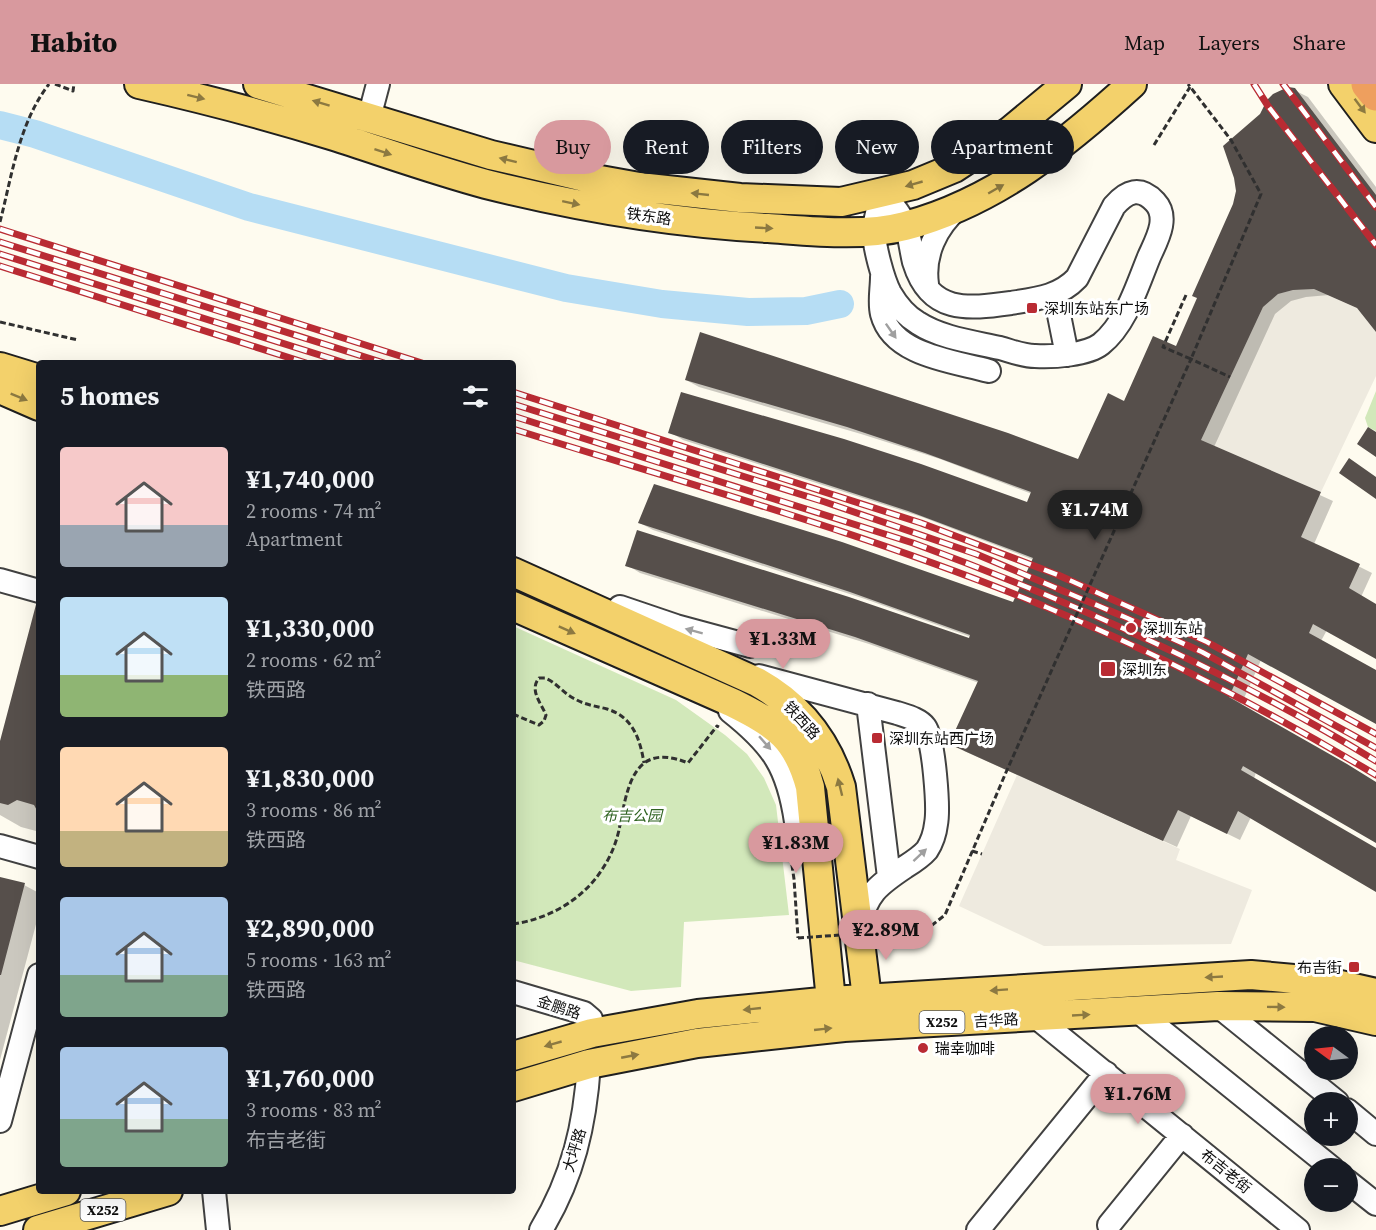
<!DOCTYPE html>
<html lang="en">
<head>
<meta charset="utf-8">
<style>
  :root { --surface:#171b24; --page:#20242c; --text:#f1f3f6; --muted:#9ea1a6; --accent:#d8999e }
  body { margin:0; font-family:"Source Serif 4","Noto Sans SC",serif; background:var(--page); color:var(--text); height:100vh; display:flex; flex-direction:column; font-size:22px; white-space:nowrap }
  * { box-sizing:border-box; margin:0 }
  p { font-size:20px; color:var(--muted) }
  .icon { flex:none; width:33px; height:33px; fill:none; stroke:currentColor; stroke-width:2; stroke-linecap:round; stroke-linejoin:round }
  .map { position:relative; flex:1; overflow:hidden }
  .details { position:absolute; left:36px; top:276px; width:480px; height:834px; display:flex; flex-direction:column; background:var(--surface); border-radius:6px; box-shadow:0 6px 24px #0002 }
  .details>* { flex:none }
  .hud { position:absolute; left:534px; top:36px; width:570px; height:54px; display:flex; gap:12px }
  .needle { width:39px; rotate:285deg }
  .controls { position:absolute; left:1304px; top:942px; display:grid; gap:12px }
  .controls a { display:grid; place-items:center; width:54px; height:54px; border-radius:50%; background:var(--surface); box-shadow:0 6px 24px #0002; font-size:30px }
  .price { position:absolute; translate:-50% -51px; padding:0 14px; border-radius:21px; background:var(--accent); color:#111; font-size:20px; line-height:39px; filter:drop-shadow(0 2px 3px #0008) }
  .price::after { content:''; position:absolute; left:50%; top:36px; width:18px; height:14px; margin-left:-9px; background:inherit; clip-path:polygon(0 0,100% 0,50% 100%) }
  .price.selected { background:#222; color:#fff }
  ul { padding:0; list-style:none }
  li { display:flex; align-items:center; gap:18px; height:150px; padding:0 24px }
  li span { display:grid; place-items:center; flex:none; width:168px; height:120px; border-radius:6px; color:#555 }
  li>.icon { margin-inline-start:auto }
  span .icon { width:72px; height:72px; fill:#fffc; stroke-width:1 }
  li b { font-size:26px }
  h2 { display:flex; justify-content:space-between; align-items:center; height:72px; padding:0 24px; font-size:26px }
  .pill { padding:0 21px; border-radius:27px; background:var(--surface); box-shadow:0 6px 24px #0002; font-size:21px; line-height:54px }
  .pill.selected { background:var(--accent); color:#111 }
  header { display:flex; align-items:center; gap:36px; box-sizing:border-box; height:84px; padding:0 30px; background:var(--accent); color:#111 }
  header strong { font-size:28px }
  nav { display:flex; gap:33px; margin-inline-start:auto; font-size:21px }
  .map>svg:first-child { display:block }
  .green { fill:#d2e8ba }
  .plaza { fill:#eeeadf }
  .shadow { fill:#0003 }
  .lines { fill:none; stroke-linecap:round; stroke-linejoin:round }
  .river { stroke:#b6ddf4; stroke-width:28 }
  .building { fill:#564f4b }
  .minor-casing { stroke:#414141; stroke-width:26 }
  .major-casing { stroke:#1f1f1f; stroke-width:32 }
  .highway-casing { stroke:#1f1f1f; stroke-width:36 }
  .path { stroke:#303030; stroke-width:3; stroke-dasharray:6 3; stroke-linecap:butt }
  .minor { stroke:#fff; stroke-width:22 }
  .major { stroke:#f3d16b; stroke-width:28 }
  .highway { stroke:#ee9f5e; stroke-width:33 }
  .rail-casing { stroke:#b92b33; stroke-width:7 }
  .rail { stroke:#fff; stroke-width:4.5; stroke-dasharray:14; stroke-linecap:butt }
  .path-bridge { stroke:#303030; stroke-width:3; stroke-dasharray:6 3; stroke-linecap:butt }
  .oneway { fill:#8c7941 }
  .oneway2 { fill:#9f9f9f }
  .poi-dot { fill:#b92b33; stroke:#fff; stroke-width:2 }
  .labels { text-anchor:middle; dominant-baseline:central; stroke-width:6; stroke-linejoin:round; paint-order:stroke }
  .shield { fill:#fff; stroke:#565656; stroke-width:1.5 }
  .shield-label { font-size:14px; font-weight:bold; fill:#0e0e0e }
  .street-label { font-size:15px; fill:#0e0e0e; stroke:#fff }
  .poi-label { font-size:15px; fill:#0e0e0e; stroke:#fff; text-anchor:start }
  .park-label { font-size:15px; font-style:italic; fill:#2f6321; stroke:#fff }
</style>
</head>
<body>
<header>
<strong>Habito</strong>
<nav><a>Map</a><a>Layers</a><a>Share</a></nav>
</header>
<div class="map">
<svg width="1376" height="1146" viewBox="0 0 1376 1146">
  <rect width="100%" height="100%" fill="#fefbef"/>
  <path class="green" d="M1376 307V347L1368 343 1365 334Z
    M513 542 676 616 725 651 747 670 764 694 776 721 789 831 684 838 681 903 631 907 513 876Z"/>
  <path class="plaza" d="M1314 205 1357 224 1376 248V292L1321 408 1201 356 1263 223 1278 210 1293 206Z
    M1017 691 1180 765 1176 776 1252 806 1231 860 1044 862 959 822Z"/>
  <path class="shadow" d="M1294 6 1308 13 1376 103V246L1360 225 1329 211 1306 213 1291 217 1275 230 1214 363 1333 417 1314 460 1372 489 1361 513 1376 521V573L1327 546 1321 557 1376 588V638L1261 576 1241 621 1376 699V757L1256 688 1254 695 1376 766V807L1251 733 1240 756 1191 732 1177 763 964 667 979 599 869 560 640 489 627 481 970 556 971 553 865 515 653 446 640 439 1014 520 1034 476 922 433 683 356 670 348 1028 420 1032 410 940 375 861 350 699 303 686 296 1079 377 1125 319 1177 264Z
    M39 519V740L36 747 21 743 0 731V663Z
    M0 794 24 801 39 809V829L0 976Z"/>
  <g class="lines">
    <path class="river" d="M0 41 35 50 249 123 566 204 662 220 748 228 806 227 840 220"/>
  </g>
  <path class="building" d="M1288 3 1295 4 1376 111V248L1357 224 1314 205 1293 206 1278 210 1263 223 1201 356 1321 408 1301 453 1360 480 1349 504 1376 520V575L1313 540 1309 549 1376 586V640L1248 570 1229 613 1347 680 1376 698V759L1243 682 1241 686 1376 764V808L1238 727 1227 750 1178 726 1163 757 949 660 978 597 855 553 625 482 637 446 849 513 969 554 970 551 850 508 638 439 654 400 842 458 1013 518 1033 474 908 427 668 349 681 308 844 355 921 380 1027 418 1031 408 925 369 847 343 685 296 700 248 1008 349 1078 375 1108 309 1124 317 1153 252 1176 262 1197 214 1192 212 1233 120 1236 107 1234 94 1223 62 1260 30 1267 16 1273 10Z
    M1368 343 1376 348V373L1357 360Z
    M1349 374 1376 393V415L1339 389Z
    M38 513H39V730L34 721 17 716 8 721 0 719V657Z
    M0 793 25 799 1 891H0Z"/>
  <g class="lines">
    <g class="minor-casing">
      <path id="minor" d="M369 34 378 0
        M883 108C890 119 901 130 906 142 910 153 911 166 914 178 930 230 967 225 1011 219 1036 215 1059 213 1077 194L1114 122C1127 107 1140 102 1155 118 1170 134 1156 157 1149 173 1137 202 1126 240 1101 260 1087 271 1053 273 1035 272 1023 272 1011 267 1000 264 973 258 941 254 918 239 906 232 897 221 890 209 883 196 874 162 874 148 874 135 880 120 883 108Z
        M882 193C882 205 879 218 882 230 893 272 954 277 989 287
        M927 200C923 171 936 143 958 124
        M1055 211 1067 271
        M0 496 39 507
        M620 523 676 542 750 562
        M759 592 897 629C906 632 919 635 925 643 934 655 939 725 936 740 935 749 932 758 927 766 921 773 913 778 905 783 878 801 866 810 859 843
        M868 620 889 793
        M730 627C773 661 788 683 796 738
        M0 762 39 773
        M513 908 584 929 591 935 592 949
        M1218 922 1337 1018
        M1035 923 1037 934 1298 1146
        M1136 926 1332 1084
        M1347 1026 1376 1050
        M0 1037 39 891
        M1347 1097 1376 1120
        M214 1107 218 1146
        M1109 1141 1182 1051
        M541 1146C573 1093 585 1041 589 980
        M978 1146 1106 989"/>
    </g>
    <g class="major-casing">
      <path id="major" d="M139 0C205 15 270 32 334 52 384 68 434 86 486 100 578 123 673 139 768 144 811 147 864 153 905 142 995 118 1065 61 1132 0
        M258 0 491 71 589 94 639 103 740 114 841 118 913 101 954 84 1009 48 1067 0
        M1343 0 1376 44
        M0 283 39 295
        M0 305 39 322
        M513 488 757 598C800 622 827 657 841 703L867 914
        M513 522 733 619C777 641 797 654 810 703L831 917
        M513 972 592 949 698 930 831 917 1251 891 1327 898 1376 909
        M513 1003 589 980 697 959 844 943 1218 922 1315 923 1376 937
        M0 1127 66 1107
        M38 1146 168 1107"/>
    </g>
    <g class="highway-casing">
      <path id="highway" d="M1368 0 1376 10"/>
    </g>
    <path class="path" d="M55 0 73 7 74 0
      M1154 61 1190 3
      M0 138C12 91 19 39 49 0
      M1186 211 1163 263 1191 275 1261 110 1231 56 1188 0
      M0 238 78 256
      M513 630 539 641 544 637 546 631C541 619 529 606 539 594H545C556 598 564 610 575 615 585 621 596 622 607 625 633 633 640 655 644 679
      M788 754 794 795 798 854
      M972 767 982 770
      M513 840C549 835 584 815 603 784 611 772 616 759 619 746 627 706 632 656 688 679L717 642 719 643"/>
    <use href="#minor" class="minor"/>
    <use href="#major" class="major"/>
    <use href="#highway" class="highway"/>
    <g class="rail-casing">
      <path id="rail" d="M1254 0 1268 22 1376 161
        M1283 0 1376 123
        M0 145 422 279
        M0 158 384 279
        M0 170 345 279
        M0 182 306 279
        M513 308 921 439 1058 491 1207 558 1376 650
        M513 320 825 418 976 470 1127 534 1202 568 1376 664
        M513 332 913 459C1074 518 1230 588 1376 677
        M513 345C691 401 873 451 1046 523 1161 571 1269 627 1376 691"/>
    </g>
    <use href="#rail" class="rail"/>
    <path class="path-bridge" d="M798 854 927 845 945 831 1007 686 1191 275 1230 293"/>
  </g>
  <defs><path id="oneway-solid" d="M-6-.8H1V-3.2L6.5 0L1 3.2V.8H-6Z" transform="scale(1.5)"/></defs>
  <g class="oneway">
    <use href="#oneway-solid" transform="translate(196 13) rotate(14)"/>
    <use href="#oneway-solid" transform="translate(321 19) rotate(-163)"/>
    <use href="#oneway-solid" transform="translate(1360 22) rotate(53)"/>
    <use href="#oneway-solid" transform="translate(383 68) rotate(18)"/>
    <use href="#oneway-solid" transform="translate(508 76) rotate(-166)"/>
    <use href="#oneway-solid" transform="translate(914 100) rotate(164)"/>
    <use href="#oneway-solid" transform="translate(996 105) rotate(-30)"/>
    <use href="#oneway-solid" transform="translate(700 110) rotate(-174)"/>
    <use href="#oneway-solid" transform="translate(571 119) rotate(12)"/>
    <use href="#oneway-solid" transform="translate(764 144) rotate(3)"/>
    <use href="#oneway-solid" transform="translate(19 313) rotate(22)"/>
    <use href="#oneway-solid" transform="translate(567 546) rotate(24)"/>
    <use href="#oneway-solid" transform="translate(840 703) rotate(-104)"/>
    <use href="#oneway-solid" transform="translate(1214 893) rotate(177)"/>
    <use href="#oneway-solid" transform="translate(999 906) rotate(176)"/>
    <use href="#oneway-solid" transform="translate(1276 923) rotate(1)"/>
    <use href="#oneway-solid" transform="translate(752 925) rotate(174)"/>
    <use href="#oneway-solid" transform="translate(1081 931) rotate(-3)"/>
    <use href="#oneway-solid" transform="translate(823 945) rotate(-6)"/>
    <use href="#oneway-solid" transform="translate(553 960) rotate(164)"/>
    <use href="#oneway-solid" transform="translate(630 972) rotate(-11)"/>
  </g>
  <g class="oneway2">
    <use href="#oneway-solid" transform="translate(891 247) rotate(55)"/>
    <use href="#oneway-solid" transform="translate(694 547) rotate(-165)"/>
    <use href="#oneway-solid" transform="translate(765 659) rotate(49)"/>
    <use href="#oneway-solid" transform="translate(920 771) rotate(-43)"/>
  </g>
  <g class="poi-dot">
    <rect x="1026" y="218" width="12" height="12" rx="3"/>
    <circle cx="1131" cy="544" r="6"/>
    <rect x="1100" y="577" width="16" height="16" rx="3"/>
    <rect x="871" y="648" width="12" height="12" rx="3"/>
    <rect x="1348" y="877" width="12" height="12" rx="3"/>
    <circle cx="923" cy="964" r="6"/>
  </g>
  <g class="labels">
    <g class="shield">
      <rect x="919.5" y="927" width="45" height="22" rx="4.5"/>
      <rect x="80.5" y="1115" width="45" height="22" rx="4.5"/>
    </g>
    <g class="shield-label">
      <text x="942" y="938">X252</text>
      <text x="103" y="1126">X252</text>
    </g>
    <g class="street-label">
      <text transform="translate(649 132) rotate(8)">铁东路</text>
      <text transform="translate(802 636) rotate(48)">铁西路</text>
      <text transform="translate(559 923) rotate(18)">金鹏路</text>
      <text transform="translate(996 936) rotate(-3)">吉华路</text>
      <text transform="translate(574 1066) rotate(-73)">大坪路</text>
      <text transform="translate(1226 1087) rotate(39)">布吉老街</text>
    </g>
    <g class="poi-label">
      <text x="1044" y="224">深圳东站东广场</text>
      <text x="1143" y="544">深圳东站</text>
      <text x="1122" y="585">深圳东</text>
      <text x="889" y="654">深圳东站西广场</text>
      <text x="1342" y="883" text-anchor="end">布吉街</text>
      <text x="935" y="964">瑞幸咖啡</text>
    </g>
    <g class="park-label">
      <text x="632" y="731">布吉公园</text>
    </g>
  </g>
</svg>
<div class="controls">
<a><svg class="needle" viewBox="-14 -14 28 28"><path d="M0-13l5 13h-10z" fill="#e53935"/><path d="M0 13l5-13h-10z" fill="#9ea1a6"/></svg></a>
<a>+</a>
<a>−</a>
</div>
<b class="price selected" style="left:1095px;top:457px">¥1.74M</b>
<b class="price" style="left:783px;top:586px">¥1.33M</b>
<b class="price" style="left:796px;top:790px">¥1.83M</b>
<b class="price" style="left:886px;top:877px">¥2.89M</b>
<b class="price" style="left:1138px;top:1041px">¥1.76M</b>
<div class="hud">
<a class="pill selected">Buy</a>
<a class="pill">Rent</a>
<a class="pill">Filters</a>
<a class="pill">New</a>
<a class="pill">Apartment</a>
</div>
<section class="details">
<h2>5 homes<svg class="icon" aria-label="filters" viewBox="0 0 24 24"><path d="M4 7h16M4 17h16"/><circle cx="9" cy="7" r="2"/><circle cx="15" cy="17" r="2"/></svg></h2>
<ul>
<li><span style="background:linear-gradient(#f6c9c9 65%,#9aa5b1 0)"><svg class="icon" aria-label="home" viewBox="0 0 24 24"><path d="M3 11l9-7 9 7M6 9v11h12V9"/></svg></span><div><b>¥1,740,000</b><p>2 rooms · 74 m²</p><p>Apartment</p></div></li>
<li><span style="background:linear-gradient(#bfe0f5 65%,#8fb573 0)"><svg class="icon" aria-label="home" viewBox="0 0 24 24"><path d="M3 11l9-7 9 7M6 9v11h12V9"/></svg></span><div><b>¥1,330,000</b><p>2 rooms · 62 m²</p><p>铁西路</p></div></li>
<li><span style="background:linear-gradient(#ffd9b3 70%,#c2b280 0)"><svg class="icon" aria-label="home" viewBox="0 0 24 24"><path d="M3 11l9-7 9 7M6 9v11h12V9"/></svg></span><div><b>¥1,830,000</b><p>3 rooms · 86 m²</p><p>铁西路</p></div></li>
<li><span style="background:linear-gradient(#a9c7e8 65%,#7fa58c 0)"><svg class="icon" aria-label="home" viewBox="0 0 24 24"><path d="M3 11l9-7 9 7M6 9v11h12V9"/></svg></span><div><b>¥2,890,000</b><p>5 rooms · 163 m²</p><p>铁西路</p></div></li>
<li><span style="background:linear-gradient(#a9c7e8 60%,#7fa58c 0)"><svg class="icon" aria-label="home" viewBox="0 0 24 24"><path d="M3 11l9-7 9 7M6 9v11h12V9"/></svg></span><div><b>¥1,760,000</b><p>3 rooms · 83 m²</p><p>布吉老街</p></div></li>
</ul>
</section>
</div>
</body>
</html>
